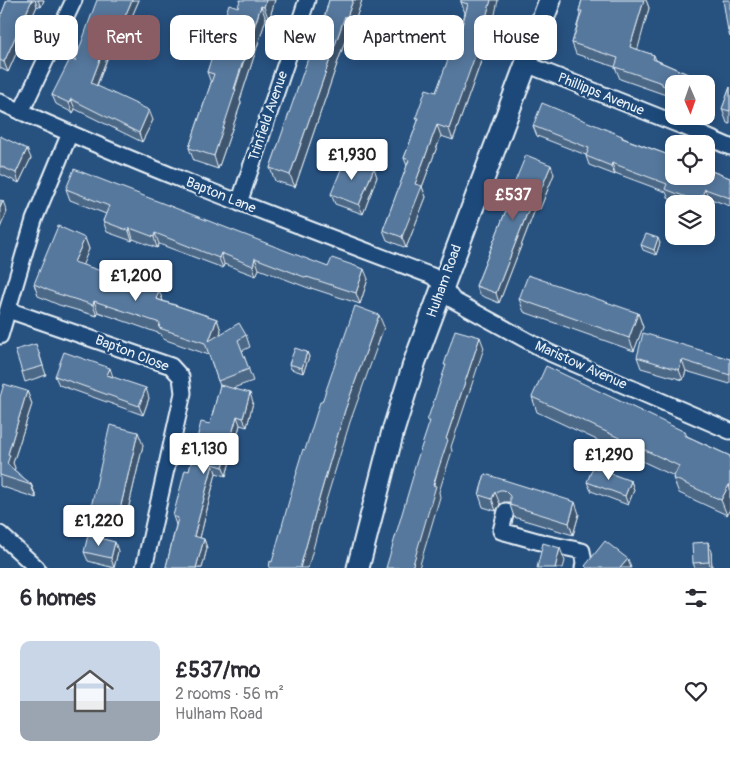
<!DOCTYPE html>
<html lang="en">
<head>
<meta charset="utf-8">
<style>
  :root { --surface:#fff; --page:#f2f2f3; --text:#2b2b33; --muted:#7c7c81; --accent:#8a5d65 }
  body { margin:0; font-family:Pangolin,sans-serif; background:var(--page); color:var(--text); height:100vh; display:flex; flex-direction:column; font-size:19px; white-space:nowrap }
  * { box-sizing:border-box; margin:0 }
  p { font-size:16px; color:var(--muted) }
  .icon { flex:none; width:28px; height:28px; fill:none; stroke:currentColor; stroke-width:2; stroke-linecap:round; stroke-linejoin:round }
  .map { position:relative; height:568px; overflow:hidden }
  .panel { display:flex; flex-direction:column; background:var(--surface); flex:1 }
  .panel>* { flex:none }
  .guide { position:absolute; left:15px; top:15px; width:700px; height:45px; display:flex; gap:10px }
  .needle { width:32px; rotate:178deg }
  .fabs { position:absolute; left:665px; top:75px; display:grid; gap:10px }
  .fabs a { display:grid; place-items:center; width:50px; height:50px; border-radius:10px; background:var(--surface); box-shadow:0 2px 12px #0003; font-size:25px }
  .price { position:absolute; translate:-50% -42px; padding:0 11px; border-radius:5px; background:#fff; color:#222; font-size:16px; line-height:32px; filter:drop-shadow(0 1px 2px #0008) }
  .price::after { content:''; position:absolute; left:50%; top:30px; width:15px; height:11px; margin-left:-8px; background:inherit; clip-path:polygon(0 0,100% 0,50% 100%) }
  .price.current { background:var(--accent); color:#fff }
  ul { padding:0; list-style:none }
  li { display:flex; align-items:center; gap:15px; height:125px; padding:0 20px }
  li span { display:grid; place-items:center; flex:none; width:140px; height:100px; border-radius:10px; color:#555 }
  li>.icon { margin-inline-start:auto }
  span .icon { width:60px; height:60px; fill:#fffc; stroke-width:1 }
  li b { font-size:21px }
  h2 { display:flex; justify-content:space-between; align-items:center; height:60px; padding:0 20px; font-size:21px }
  .pill { padding:0 18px; border-radius:10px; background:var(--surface); box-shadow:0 2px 12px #0003; font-size:18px; line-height:45px }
  .pill.current { background:var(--accent); color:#fff }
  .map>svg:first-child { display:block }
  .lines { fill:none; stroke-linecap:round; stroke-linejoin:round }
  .street-casing { stroke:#e8f1f8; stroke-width:19 }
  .secondary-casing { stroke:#e8f1f8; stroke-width:25 }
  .street { stroke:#1f4a7a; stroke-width:15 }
  .secondary { stroke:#1f4a7a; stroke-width:21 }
  .wall { fill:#4b6787; stroke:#e8f1f8 }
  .shaded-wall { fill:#3d546e; stroke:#e8f1f8 }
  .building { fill:#57789d; stroke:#e8f1f8 }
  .labels { text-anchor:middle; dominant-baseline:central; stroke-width:5; stroke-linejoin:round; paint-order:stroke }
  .street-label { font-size:14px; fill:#e8f1f8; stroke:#1f4a7a }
</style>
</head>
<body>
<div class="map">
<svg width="730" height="568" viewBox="0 0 730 568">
  <rect width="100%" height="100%" fill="#27517f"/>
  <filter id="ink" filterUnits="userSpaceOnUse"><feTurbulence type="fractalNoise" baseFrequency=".02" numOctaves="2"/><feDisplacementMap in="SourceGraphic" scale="10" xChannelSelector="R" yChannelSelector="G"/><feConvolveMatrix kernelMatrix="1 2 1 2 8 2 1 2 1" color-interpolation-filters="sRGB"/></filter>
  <g filter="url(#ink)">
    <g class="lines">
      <g class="street-casing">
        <path id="street" d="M526 64 682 126 730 147
          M0 102C141 167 287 221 432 276L442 285 453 300 550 353 730 431
          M21 112 74 0
          M239 203 307 0
          M8 310 171 366 181 377 183 393 144 568
          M0 336 34 220 70 133
          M506 511 501 531 544 543 582 551 584 563 583 568
          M0 534 37 568"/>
      </g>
      <g class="secondary-casing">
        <path id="secondary" d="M358 568 393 431 415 361 550 0"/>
      </g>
      <use href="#street" class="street"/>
      <use href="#secondary" class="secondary"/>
    </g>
    <path class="wall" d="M7 0H44L41 7 37 6 8 72 0 68V18Z
      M139 0 123 37 116 35 97 86 153 120 142 142 75 109 73 113 56 104 52 95 75 61Z
      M275 0 269 20 266 19 240 100 241 103 218 169 194 161 189 148 211 83 207 72 238 7Z
      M329 0H362L352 30 349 29 295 187 275 181 270 168 324 19Z
      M461 0 494 19 479 67 453 140 441 136 422 187 426 197 406 248 387 240 383 230 407 166 404 158 418 121 416 117 436 92 456 47 465 13 461 2Z
      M582 0H646L649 8 637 50 654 55 656 60 706 82 710 94 706 103V84H674V100L666 96V95L620 79 615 67 576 54 572 43 580 15 579 11Z
      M730 87V124L727 123 722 109Z
      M533 126 622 136 623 138 730 178V206L708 198 706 204H682L669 199 666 192 615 173V175L589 165 586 156V155L537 136Z
      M0 136 31 158 19 183 0 174Z
      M554 174 540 209 536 207 499 303 480 295 476 286 513 193 512 189Z
      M377 177 363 214 335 204 331 194Z
      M66 189 368 279 360 304 311 288V289L259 269 256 276 224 264 223 268 159 244 157 248 133 239 132 241 107 232 103 221 106 214 70 200Z
      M85 238 89 249 82 265 163 301 217 319 221 331 219 335H246L250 347 242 351 253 381 233 388 253 402 247 427 240 425 226 476 216 473 200 538 204 539 207 548 202 568H166V567L176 525 173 516 189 471 210 424 220 386 209 355 163 339 161 334 98 312 97 316 59 305 38 296 34 284Z
      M660 243 656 255 643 250 641 245Z
      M519 299 638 313 643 327 634 351 524 312Z
      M307 352 309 357 303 373 291 369 289 364Z
      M39 353 46 375 25 382 22 372Z
      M637 357 730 359V384L686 371 683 380 641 368Z
      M55 376 113 377 149 398 143 415 59 385Z
      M27 391 32 404 13 463 15 468 14 470 31 484 36 496V498L0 486V397Z
      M532 397 685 432 687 436 730 456V509L727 515 679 493 673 478 674 476 537 412Z
      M143 445 124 527 95 520 91 507Z
      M485 474 579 514 573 535 514 517 510 505V503L509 502H504L500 504 496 511 483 507 479 495Z
      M631 481 634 490 628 505 591 491 587 482Z
      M118 551 114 568 88 561 84 552Z
      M711 552 712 568H695L693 563Z"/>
    <path class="shaded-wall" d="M32 0H35L37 6 8 72 4 62Z
      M38 0H44L41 7Z
      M132 0H139L123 37 120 28Z
      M266 0H275L269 20 264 7Z
      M353 0H362L352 30 347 17Z
      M491 0H498L494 19 479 67 453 140 449 129Z
      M644 0H646L649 8 635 59 630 47Z
      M261 6 266 19 240 100 241 103 218 169 214 156Z
      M345 16 349 29 295 187 290 175Z
      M113 25 116 35 94 92 91 83Z
      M730 26V37L728 31Z
      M706 82 710 94 706 103V84H705Z
      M71 99 75 109 73 113 69 103Z
      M149 110 153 120 142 142 139 133Z
      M437 125 441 136 422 187 426 197 406 248 402 237 415 184Z
      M27 149 31 158 19 183 16 173Z
      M612 163 615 173V175L611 166Z
      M551 165 554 174 540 209 537 199Z
      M374 168 377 177 363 214 359 205Z
      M705 189 708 198 706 204H700L699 202Z
      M533 198 536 207 499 303 496 293Z
      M3 201 7 212 0 228V208Z
      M130 228 133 239 132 241 129 231Z
      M155 233 159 244 157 248 154 237Z
      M85 238 89 249 79 274 74 262Z
      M658 238 660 243 656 255 654 250Z
      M221 253 224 264 223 268 219 258Z
      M255 258 259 269 256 276 253 266Z
      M364 269 368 279 360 304 356 293Z
      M159 290 163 301 156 299Z
      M94 301 98 312 97 316 93 305Z
      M638 313 643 327 634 351 629 338Z
      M379 315 384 327 350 422 325 504 308 568H300L321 492 345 410Z
      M217 319 221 331 213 352 209 341Z
      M480 337 484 348 451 447 452 451 439 492 440 497 419 568H412L446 439Z
      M307 352 309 357 303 373 302 368Z
      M682 360 686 371 683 380 679 370Z
      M110 368 113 377 107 375Z
      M146 388 149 398 143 415 139 406Z
      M27 391 32 404 13 463 15 468 12 477 7 464 8 454Z
      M250 393 253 402 247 427 243 418Z
      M237 416 240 425 226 476 223 467Z
      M138 432 143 445 124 527 119 514Z
      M213 464 216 473 198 546 194 536Z
      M631 481 634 490 628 505 625 496Z
      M31 484 36 496V498L31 485Z
      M729 485 730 489V509L727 515 721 500Z
      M495 492 500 504 496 511 492 499Z
      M575 502 579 514 573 535 569 523Z
      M204 539 207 548 202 568H196Z
      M115 542 118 551 114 568 111 558Z
      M708 542 711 552 712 568H711L709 562Z
      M560 548 565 561 563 568H555Z
      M628 559 631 568H620Z"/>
    <path class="building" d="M7 0H32L4 62 0 60V18Z
      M97 0H132L120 28 113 25 91 83 149 110 139 133 71 99 69 103 52 95 70 59 75 61 91 16Z
      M240 0H266L264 7 261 6 234 89H236L214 156 189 148 214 74 207 72 229 4 238 7Z
      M329 0H353L347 17 345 16 290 175 270 168 322 18 324 19Z
      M461 0H491L475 56 449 129 437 125 415 184 422 186 402 237 383 230 409 160 404 158 419 118 416 117 426 89 436 92 453 46 456 47 468 4 461 2Z
      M582 0H644L630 47 654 55 653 59 706 82 705 84H674V90L662 85V83L615 67 618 58 572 43 582 11H579Z
      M723 0H730V26L728 31Z
      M730 87V111L722 109Z
      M542 103 622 136V138L674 157V176H706V169L730 178V198L705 189 699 202 665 189 667 184 612 163 611 166 586 156 589 148 533 126Z
      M0 136 27 149 16 173 0 166Z
      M526 155 551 165 537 199 533 198 496 293 476 286 514 190 512 189Z
      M346 157 374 168 359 205 331 194Z
      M74 169 328 267 332 258 364 269 356 293 307 277V278L255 258 253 266 221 253 219 258 155 233 154 237 130 228 129 231 103 221 109 206 66 189Z
      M0 200 3 201 0 208Z
      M58 226 85 238 74 262 159 290 156 299 217 319 209 341 239 323 246 335 238 340 249 369 218 381 205 343 159 328 160 323 94 301 93 305 55 293 34 284Z
      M646 234 658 238 654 250 641 245Z
      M528 275 638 313 629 338 519 299Z
      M355 306 379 315 345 410 321 492 300 568H269L270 561 272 562 297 472H296L303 449 305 450 320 402H322Z
      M455 330 480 337 446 439 448 440 433 485 436 486 412 568H386L414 473 413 472 430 421H427L446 365H444Z
      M643 333 730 359V375L682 360 679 370 637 357Z
      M36 344 43 366 22 372 15 350Z
      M295 348 307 352 302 368 289 364Z
      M64 352 110 368 107 375 146 388 139 406 55 376Z
      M546 366 685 432 684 435 730 456V486L729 485 721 500 673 478 679 466 532 397Z
      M4 384 27 391 8 454 10 455 7 464 31 484V485L0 475V397Z
      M220 385 250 393 243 418 237 416 223 467 213 464 194 536 204 539 196 568H170L166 567 178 518 173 516 185 470 189 471 201 422 210 424Z
      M110 425 138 432 119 514 91 507Z
      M593 467 631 481 625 496 587 482Z
      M485 474 575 502 569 523 510 505V496L504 490H500L495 492 492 499 479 495Z
      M88 535 115 542 111 558 84 552Z
      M605 541 628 559 620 568H587L585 566Z
      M708 542 709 562 693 563 692 543Z
      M543 543 560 548 555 568H537Z"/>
  </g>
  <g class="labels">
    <g class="street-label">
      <text transform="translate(601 94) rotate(22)">Phillipps Avenue</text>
      <text transform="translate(268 116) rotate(-71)">Trinfield Avenue</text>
      <text transform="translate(221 195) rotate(22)">Bapton Lane</text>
      <text transform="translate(444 281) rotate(-70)">Hulham Road</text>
      <text transform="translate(132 353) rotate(21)">Bapton Close</text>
      <text transform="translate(581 365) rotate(24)">Maristow Avenue</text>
    </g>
  </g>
</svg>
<div class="fabs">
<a><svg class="needle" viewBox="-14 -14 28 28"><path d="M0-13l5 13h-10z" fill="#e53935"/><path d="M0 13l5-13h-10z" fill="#7c7c81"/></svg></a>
<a><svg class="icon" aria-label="locate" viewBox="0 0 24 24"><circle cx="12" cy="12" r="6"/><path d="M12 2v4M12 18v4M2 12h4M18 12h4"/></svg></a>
<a><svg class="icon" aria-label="layers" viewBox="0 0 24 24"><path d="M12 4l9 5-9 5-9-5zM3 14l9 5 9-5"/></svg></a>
</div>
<b class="price" style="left:352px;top:181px">£1,930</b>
<b class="price current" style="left:513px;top:221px">£537</b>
<b class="price" style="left:136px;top:302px">£1,200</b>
<b class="price" style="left:204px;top:475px">£1,130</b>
<b class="price" style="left:609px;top:481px">£1,290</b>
<b class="price" style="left:99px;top:547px">£1,220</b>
<div class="guide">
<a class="pill">Buy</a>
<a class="pill current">Rent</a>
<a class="pill">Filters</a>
<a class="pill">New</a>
<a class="pill">Apartment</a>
<a class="pill">House</a>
</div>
</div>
<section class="panel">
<h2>6 homes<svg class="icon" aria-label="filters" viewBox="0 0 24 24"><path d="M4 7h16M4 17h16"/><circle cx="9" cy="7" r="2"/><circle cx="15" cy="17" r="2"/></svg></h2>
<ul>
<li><span style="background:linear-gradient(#c9d6e8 60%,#9aa5b1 0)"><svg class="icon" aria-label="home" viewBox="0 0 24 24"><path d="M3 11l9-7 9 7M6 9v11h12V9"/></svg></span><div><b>£537/mo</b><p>2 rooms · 56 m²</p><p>Hulham Road</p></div><svg class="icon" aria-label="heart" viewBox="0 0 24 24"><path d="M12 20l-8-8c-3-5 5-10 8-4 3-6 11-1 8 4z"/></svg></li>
</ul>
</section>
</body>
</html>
